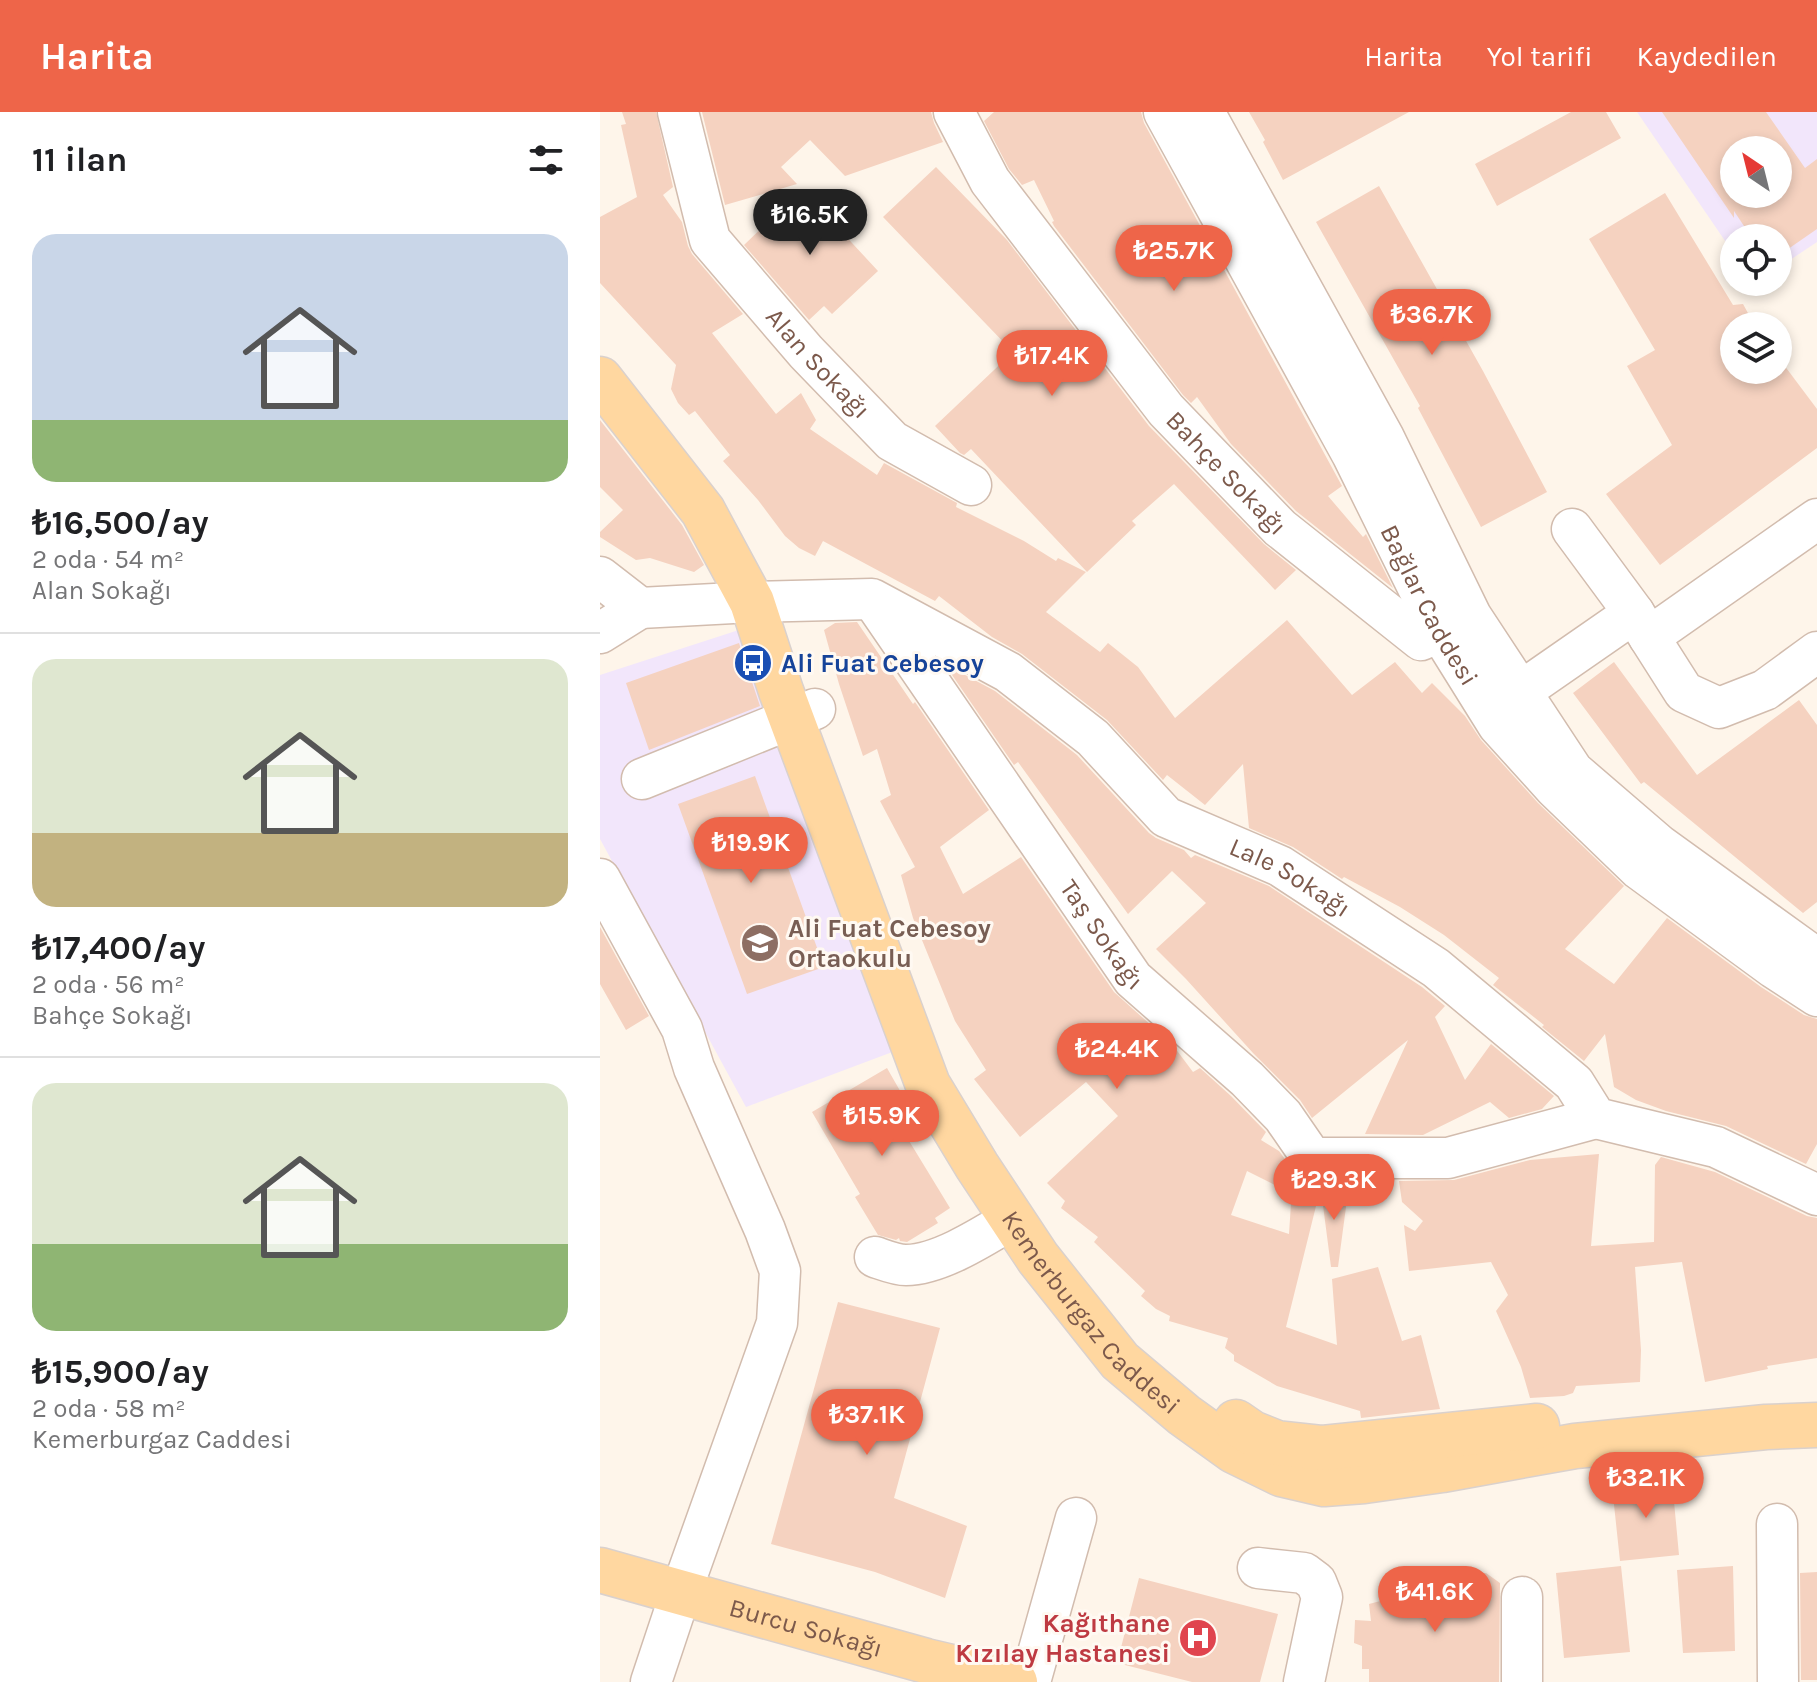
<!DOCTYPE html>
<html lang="tr">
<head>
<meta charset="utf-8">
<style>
  :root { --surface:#fff; --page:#f2f2f2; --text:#202124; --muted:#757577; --line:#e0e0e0; --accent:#ee6549 }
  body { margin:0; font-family:Karla,sans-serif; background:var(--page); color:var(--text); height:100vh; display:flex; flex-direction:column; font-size:30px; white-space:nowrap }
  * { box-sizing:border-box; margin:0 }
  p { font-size:26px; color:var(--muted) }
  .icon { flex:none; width:44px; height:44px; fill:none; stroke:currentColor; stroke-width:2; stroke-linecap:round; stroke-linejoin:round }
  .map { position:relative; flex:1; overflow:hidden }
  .panel { display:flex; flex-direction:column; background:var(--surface); width:600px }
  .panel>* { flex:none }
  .needle { width:52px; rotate:325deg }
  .tools { position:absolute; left:1120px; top:24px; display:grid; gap:16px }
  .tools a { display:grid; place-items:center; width:72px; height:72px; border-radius:50%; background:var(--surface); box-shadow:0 4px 12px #0003; font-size:40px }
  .price { position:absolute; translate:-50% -68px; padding:0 18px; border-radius:28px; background:var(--accent); color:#fff; font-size:26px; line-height:52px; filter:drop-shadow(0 2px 4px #0008) }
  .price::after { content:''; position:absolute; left:50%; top:48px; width:24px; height:18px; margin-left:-12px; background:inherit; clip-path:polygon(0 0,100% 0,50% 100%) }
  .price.current { background:#222; color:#fff }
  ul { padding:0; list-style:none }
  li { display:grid; align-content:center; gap:16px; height:424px; padding:0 32px }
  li+li { border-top:2px solid var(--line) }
  li span { display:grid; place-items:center; height:248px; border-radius:24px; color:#555 }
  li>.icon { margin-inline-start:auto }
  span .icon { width:144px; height:144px; fill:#fffc; stroke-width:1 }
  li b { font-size:34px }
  h2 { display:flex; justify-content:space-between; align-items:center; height:96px; padding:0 32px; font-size:34px }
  header { display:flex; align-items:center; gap:48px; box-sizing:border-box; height:112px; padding:0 40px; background:var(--accent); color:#fff }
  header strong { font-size:38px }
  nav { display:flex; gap:44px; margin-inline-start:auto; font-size:28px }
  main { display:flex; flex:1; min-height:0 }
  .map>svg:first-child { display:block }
  .education { fill:#f2e6fb; fill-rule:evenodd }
  .building { fill:#f5d2c0; fill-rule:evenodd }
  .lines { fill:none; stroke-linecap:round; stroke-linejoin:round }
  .minor-casing { stroke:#d2bcae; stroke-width:43 }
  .major-casing { stroke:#dad1cd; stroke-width:47 }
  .minor { stroke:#fff; stroke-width:40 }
  .major { stroke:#ffd7a0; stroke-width:44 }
  .labels { text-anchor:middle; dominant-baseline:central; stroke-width:6; stroke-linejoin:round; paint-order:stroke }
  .street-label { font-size:26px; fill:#7c594b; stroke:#fff9f2 }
  .transit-label { font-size:26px; font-weight:bold; fill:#164399; stroke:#fff9f2; text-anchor:start }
  .education-label { font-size:26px; font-weight:bold; fill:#785e54; stroke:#fff9f2; text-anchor:start }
  .health-label { font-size:26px; font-weight:bold; fill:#be3a42; stroke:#fff9f2; text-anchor:end }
</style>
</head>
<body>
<header>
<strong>Harita</strong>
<nav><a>Harita</a><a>Yol tarifi</a><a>Kaydedilen</a></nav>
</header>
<main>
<section class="panel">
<h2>11 ilan<svg class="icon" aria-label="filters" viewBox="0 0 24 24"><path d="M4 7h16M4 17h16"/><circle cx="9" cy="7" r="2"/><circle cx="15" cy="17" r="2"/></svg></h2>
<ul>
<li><span style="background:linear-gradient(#c9d6e8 75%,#8fb573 0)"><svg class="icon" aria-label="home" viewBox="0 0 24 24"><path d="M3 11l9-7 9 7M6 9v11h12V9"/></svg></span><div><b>₺16,500/ay</b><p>2 oda · 54 m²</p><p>Alan Sokağı</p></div></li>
<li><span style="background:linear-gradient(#dfe7d0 70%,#c2b280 0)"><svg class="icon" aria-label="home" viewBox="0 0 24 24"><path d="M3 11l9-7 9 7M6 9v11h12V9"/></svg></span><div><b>₺17,400/ay</b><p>2 oda · 56 m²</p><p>Bahçe Sokağı</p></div></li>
<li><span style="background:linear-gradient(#dfe7d0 65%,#8fb573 0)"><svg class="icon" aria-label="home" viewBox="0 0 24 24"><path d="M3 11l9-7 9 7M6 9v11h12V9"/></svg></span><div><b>₺15,900/ay</b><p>2 oda · 58 m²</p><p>Kemerburgaz Caddesi</p></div></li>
</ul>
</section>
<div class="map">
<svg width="1217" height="1570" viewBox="0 0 1217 1570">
  <rect width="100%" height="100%" fill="#fef5ea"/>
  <path class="education" d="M1037 0H1217V130L1178 156V126H1134V142ZM1134 38H1178V82H1134Z
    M145 516 303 936 146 995 0 727V563Z"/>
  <path class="building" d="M22 0H56L73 75 63 83 82 110 88 134 92 142 143 202 112 221 176 302 201 281 216 308 210 317 277 363 284 351 357 391 356 395 424 429 456 449 458 446 486 460 446 500 500 540 508 531 538 555 575 606 687 508 752 583 795 550 822 581 832 571 865 604 881 628 938 691 1024 774 965 837 1014 872 1067 806 1161 875 1204 903 1217 907V1032L1206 1052 1126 1014 1066 999 1036 988 1014 975 1005 922 984 949 942 915 944 913 893 873 899 866 844 823 800 795 744 765 742 767 693 735 649 716 643 652 605 693 567 663 563 668 507 608 422 542 392 525 339 484 335 489 223 429 215 444 199 436 185 424 158 388 123 349 130 343 95 299 89 303 78 291 71 277 76 253 0 171V105L37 85 21 13 26 12Z
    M102 0H331L334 11 343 30 245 64 210 28 181 55 197 72 125 93Z
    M394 0H541L544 11 742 374 728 384 763 425 766 422 793 476 696 399 631 332 597 285 591 291 583 283 454 114 452 110 454 109 434 68 422 73 409 57 384 9Z
    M649 0H809L683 68 663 30 665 28Z
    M971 0H1006L1021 26 897 94 875 52Z
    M1062 0H1166L1205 56 1217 47V117L1178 144V126H1152L1134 99V106ZM1134 38H1178V82H1134Z
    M336 55 407 128 549 314 664 432 696 458 675 478 574 372 532 409 536 413 487 460 371 337 364 343 360 341 335 314 413 240 283 105Z
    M779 74 883 259 947 380 881 415 818 296 820 294 716 110Z
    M202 77 278 159 232 202 224 194 209 208 144 133Z
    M1065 81 1133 193 1143 192 1155 214H1134V258H1178V245L1217 297V336L1060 453 1006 382 1072 333 1027 254 1055 238 989 127Z
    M0 308 82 413 104 453 94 460 50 446 36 448 0 425V420L23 398 0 375Z
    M257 510 313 592 315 590 389 698 340 735 363 782 421 745 514 880 572 932 593 960 600 956 631 984 666 1020 661 1028 679 1039 687 1050 677 1074 647 1059 631 1103 689 1122 692 1076 720 1078 686 1215 737 1233 732 1167 778 1155 802 1229 821 1223 840 1297 761 1306 760 1299 677 1274 634 1249V1243L625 1236 628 1226 569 1209 570 1204 556 1197 541 1184 545 1179 494 1130 498 1125 461 1096 465 1089 447 1071 518 1004 486 970 420 1025 374 967 386 958 355 909 313 806 301 763 315 755 280 689 291 683 277 637 263 644 239 572 224 518 235 511Z
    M139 531 160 594 49 638 26 571Z
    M1014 550 1097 663 1199 588 1217 613V790L1203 801 1044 670 1041 672 973 581Z
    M354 557 395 579 477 643 549 721 556 726 584 738 591 746 595 743 669 774 822 875 845 894 835 905 865 968 891 932 954 984 942 997 909 1006 890 990 823 1023 765 1022 808 928 712 1006 700 988 653 941 586 867 556 837 606 791 572 759 528 802 418 650 414 653 407 643 350 560Z
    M155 664 224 855 147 882 78 692Z
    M0 815 49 904 26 918 0 872Z
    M287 956 315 1005 300 1014 350 1096 335 1106 338 1111 307 1130 300 1129 299 1126 296 1128 278 1123 255 1085 260 1082 212 1000Z
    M999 1042 991 1134 1054 1130 1055 1053 1061 1045 1115 1060 1207 1104 1217 1106V1246L1167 1254 1168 1257 1105 1270 1082 1150 1035 1155 1041 1238 1040 1270 976 1274 973 1281 964 1284 930 1286 921 1255 896 1199 908 1183 891 1150 809 1159 804 1113 815 1119 823 1109 802 1090 799 1069 854 1068 930 1048Z
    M721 1078 748 1080 738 1155H731Z
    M238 1190 340 1216 294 1386 367 1414 345 1486 275 1460 171 1432Z
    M1072 1368 1079 1443 1020 1449 1012 1374Z
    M1021 1454 1030 1540 964 1546 956 1461Z
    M1133 1454 1135 1539 1083 1541 1077 1458Z
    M1217 1460V1568H1201L1200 1461Z
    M886 1461 900 1471 899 1570H769V1557H762V1534L754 1531 755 1508 771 1509 769 1492Z
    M539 1466 678 1502 660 1570H592L517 1551Z"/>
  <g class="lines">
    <g class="minor-casing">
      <g id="minor">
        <path id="s1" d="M78 0 110 128 206 240 292 329 371 373"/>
        <path id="s2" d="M354 0 390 69 566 298 680 416 821 528 855 513"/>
        <path id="s3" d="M564 0 752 342 840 520 898 613 955 676 1039 757 1174 856 1217 884"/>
        <path d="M604 0 784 326 871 504 973 659 1059 733 1217 847"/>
        <path d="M0 465 40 496 0 521"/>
        <path id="s4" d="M277 494 533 867 647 967 683 1004 712 1046H848L996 1006"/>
        <path id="s5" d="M40 496 152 490 272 487 408 560 493 626 566 705 680 754 836 856 974 971 996 1006 1116 1035 1217 1083"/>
        <path d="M1034 501 1049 525 1217 407"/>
        <path d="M1049 525 1084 580 1119 596 1165 578 1217 540"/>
        <path d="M920 580 1034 501 972 417"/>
        <path d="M42 667 215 597"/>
        <path d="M0 767 82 917 94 956 165 1118 180 1159 177 1211 81 1480 51 1570"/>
        <path d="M275 1145C284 1148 296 1153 306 1153 339 1153 384 1124 412 1107"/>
        <path d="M1177 1412 1178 1570"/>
        <path d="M658 1456 704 1461 716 1470 722 1485 704 1570"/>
        <path d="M430 1570 476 1406"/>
        <path d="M922 1570V1485"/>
      </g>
    </g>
    <g class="major-casing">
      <g id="major">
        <path id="s6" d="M0 267 103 399 152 490 181 579 328 973 377 1054 438 1146 520 1249 584 1303 634 1339 681 1362 724 1372 764 1369 842 1358 975 1334 1166 1315 1217 1313"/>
        <path d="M636 1310 652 1321 677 1331 723 1336 937 1314"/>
        <path id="s7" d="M0 1458 326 1549 415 1570"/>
      </g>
    </g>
    <use href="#minor" class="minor"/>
    <use href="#major" class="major"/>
  </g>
  <defs>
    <g id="bus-disc" transform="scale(2)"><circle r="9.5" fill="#1a4fb4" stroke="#fff9f2"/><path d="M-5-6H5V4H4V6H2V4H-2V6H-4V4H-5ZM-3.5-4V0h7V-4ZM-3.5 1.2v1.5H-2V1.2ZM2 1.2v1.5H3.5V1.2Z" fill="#fff"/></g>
    <g id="school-disc" transform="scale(2)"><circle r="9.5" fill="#8d6e63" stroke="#fff9f2"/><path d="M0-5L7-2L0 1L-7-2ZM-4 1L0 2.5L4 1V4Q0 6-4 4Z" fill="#fff"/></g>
    <g id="hospital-disc" transform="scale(2)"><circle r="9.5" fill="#e0444e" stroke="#fff9f2"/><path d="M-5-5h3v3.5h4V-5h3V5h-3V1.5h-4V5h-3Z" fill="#fff"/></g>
  </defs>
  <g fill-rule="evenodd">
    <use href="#bus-disc" x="153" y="551"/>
    <use href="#school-disc" x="160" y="831"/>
    <use href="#hospital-disc" x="598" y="1526"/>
  </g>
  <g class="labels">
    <g class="street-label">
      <text stroke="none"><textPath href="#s1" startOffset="296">Alan Sokağı</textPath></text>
      <text stroke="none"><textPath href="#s2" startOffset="454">Bahçe Sokağı</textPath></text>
      <text stroke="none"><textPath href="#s3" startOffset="560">Bağlar Caddesi</textPath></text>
      <text stroke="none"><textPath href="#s5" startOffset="740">Lale Sokağı</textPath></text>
      <text stroke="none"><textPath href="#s4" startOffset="398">Taş Sokağı</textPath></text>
      <text stroke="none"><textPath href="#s6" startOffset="1066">Kemerburgaz Caddesi</textPath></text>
      <text stroke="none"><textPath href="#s7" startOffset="214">Burcu Sokağı</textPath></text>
    </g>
    <g class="transit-label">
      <text x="181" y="551">Ali Fuat Cebesoy</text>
    </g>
    <g class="education-label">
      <text x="188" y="816">Ali Fuat Cebesoy<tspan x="188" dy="30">Ortaokulu</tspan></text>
    </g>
    <g class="health-label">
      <text x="570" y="1511">Kağıthane<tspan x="570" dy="30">Kızılay Hastanesi</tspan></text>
    </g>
  </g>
</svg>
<div class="tools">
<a><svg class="needle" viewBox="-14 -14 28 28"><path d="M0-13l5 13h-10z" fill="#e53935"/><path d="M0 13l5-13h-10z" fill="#757577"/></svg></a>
<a><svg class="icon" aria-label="locate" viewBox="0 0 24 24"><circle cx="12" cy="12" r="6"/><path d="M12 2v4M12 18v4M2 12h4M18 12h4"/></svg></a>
<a><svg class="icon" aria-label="layers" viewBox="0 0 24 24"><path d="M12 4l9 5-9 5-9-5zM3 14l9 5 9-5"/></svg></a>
</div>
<b class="price current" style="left:210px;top:145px">₺16.5K</b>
<b class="price" style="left:574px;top:181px">₺25.7K</b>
<b class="price" style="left:832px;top:245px">₺36.7K</b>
<b class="price" style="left:452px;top:286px">₺17.4K</b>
<b class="price" style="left:151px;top:773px">₺19.9K</b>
<b class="price" style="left:517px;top:979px">₺24.4K</b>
<b class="price" style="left:282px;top:1046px">₺15.9K</b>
<b class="price" style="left:734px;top:1110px">₺29.3K</b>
<b class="price" style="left:267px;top:1345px">₺37.1K</b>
<b class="price" style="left:1046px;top:1408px">₺32.1K</b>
<b class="price" style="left:835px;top:1522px">₺41.6K</b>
</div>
</main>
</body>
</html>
